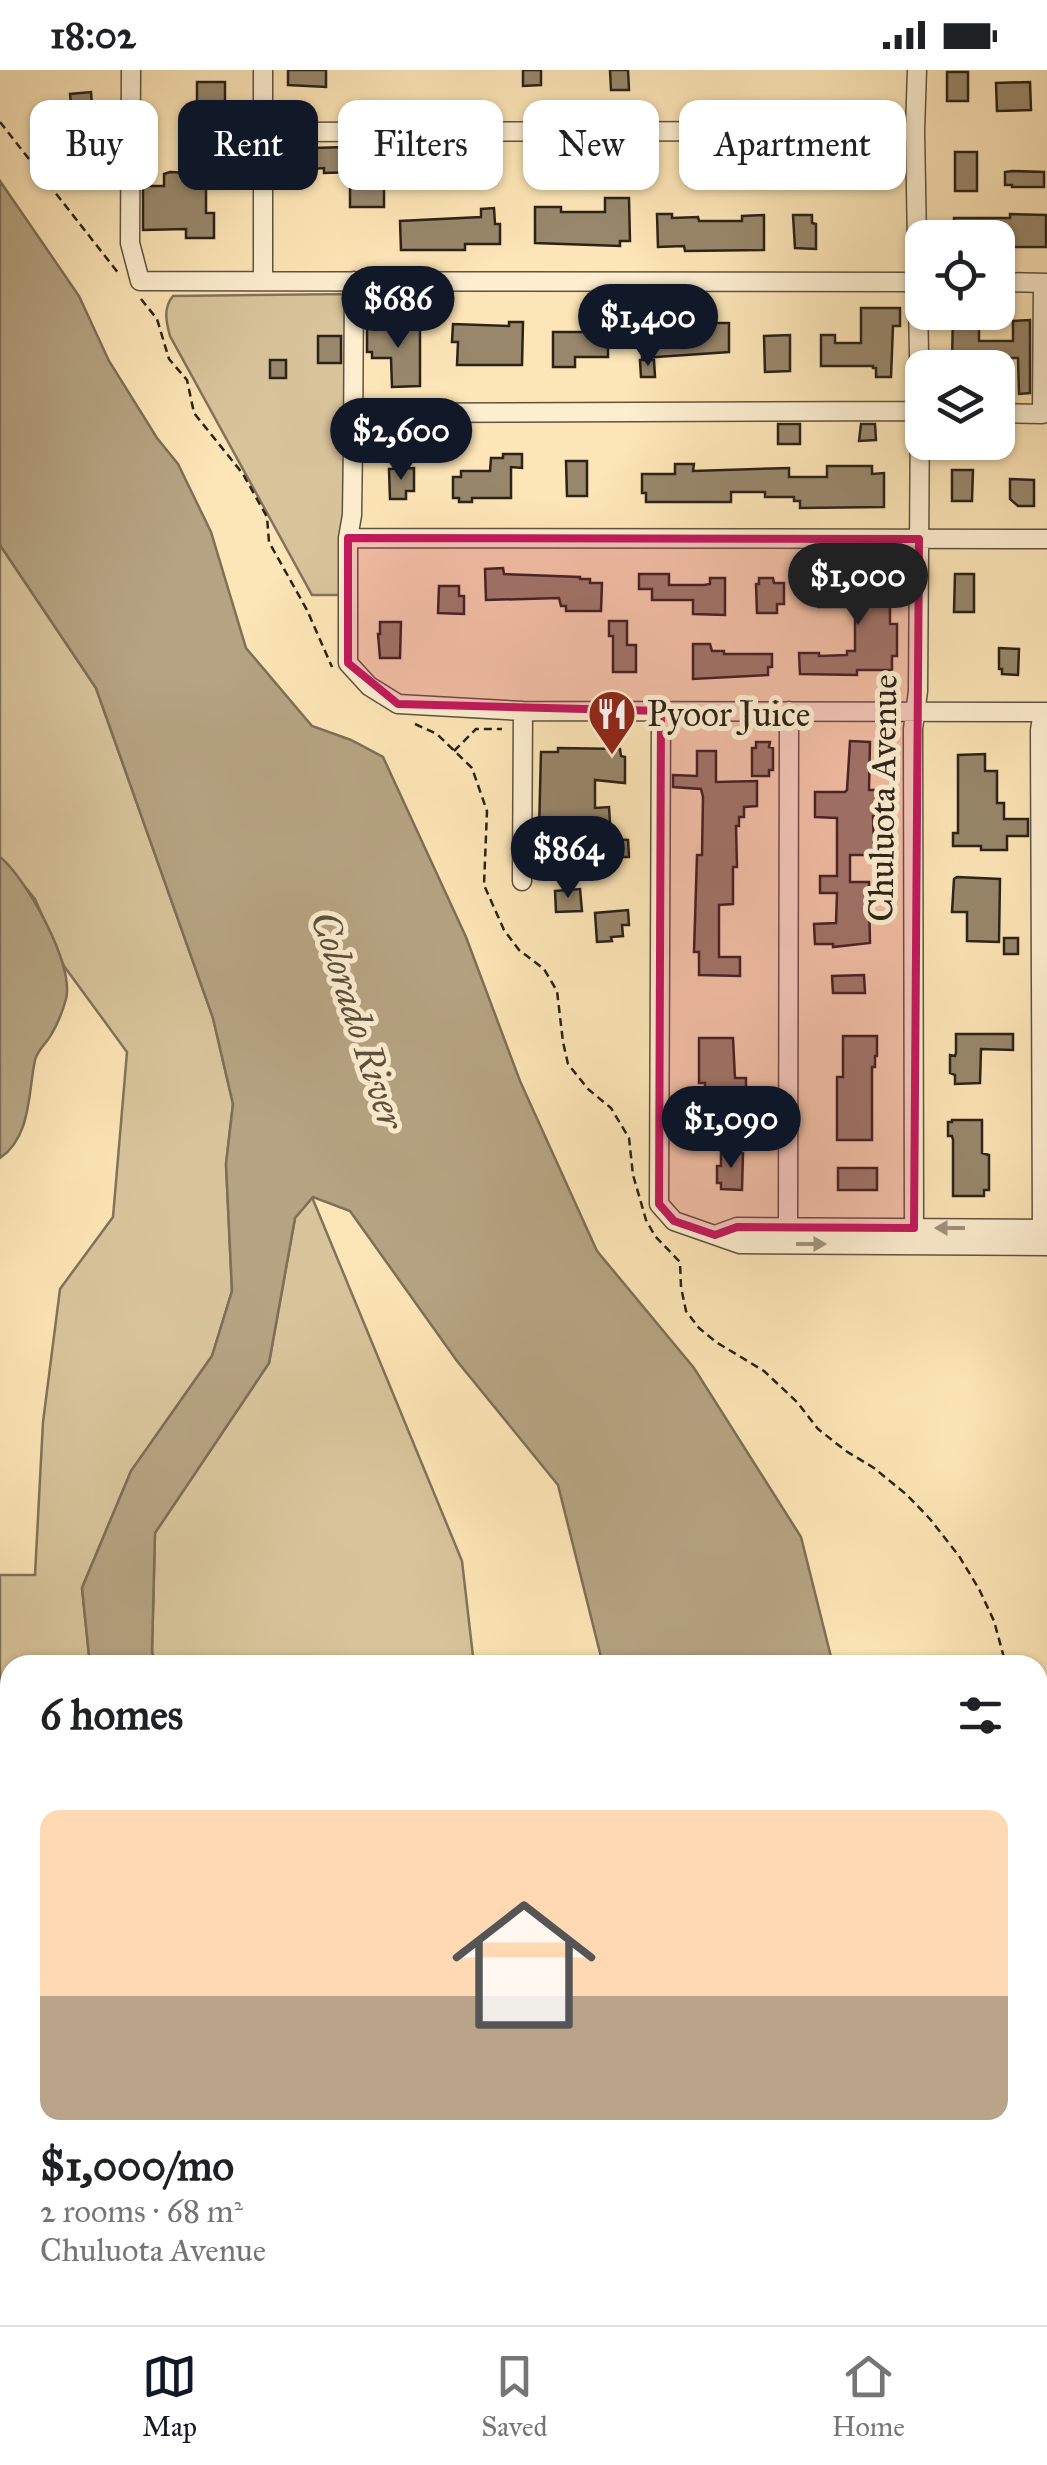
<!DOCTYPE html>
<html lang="en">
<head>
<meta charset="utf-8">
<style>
  :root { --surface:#fff; --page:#f2f2f2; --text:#202124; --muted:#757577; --line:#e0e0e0; --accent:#111827 }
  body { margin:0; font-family:"IM FELL Great Primer",serif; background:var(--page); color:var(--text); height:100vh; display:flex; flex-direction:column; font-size:38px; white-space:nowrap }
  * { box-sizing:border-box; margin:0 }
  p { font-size:32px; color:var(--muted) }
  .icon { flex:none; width:55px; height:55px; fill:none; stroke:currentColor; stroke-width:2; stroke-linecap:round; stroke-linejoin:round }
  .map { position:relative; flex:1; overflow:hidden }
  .drawer { position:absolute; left:0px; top:1585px; width:1048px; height:670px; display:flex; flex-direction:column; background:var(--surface); border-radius:30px 30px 0 0; box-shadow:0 2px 8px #0004 }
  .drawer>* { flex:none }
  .guide { position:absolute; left:30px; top:30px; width:988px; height:90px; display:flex; gap:20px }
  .controls { position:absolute; left:905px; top:150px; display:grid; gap:20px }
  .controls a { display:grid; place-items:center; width:110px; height:110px; border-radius:20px; background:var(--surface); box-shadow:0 2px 8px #0004; font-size:50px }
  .price { position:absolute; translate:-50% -85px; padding:0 22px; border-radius:35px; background:var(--accent); color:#fff; font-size:32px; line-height:65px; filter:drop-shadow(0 2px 5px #0008) }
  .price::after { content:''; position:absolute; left:50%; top:60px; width:30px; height:22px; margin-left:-15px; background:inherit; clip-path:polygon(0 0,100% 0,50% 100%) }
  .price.current { background:#222; color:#fff }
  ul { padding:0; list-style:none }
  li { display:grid; align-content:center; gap:20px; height:530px; padding:0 40px }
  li+li { border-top:2px solid var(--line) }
  li span { display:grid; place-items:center; height:310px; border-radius:20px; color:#555 }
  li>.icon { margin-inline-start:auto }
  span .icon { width:180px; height:180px; fill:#fffc; stroke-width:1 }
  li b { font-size:42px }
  h2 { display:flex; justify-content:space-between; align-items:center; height:120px; padding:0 40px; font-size:42px }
  .pill { padding:0 35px; border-radius:20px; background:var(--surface); box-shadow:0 2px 8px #0004; font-size:35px; line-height:90px }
  .pill.current { background:var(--accent); color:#fff }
  .status { display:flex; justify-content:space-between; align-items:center; height:70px; padding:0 50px; background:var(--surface); direction:ltr }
  .status svg { height:28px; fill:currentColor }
  .tab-bar { display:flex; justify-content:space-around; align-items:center; height:140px; border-top:2px solid var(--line); background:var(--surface); font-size:28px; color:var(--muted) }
  .tab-bar a { display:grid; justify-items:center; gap:5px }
  .tab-bar .current { color:var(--accent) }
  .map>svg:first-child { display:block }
  .green { fill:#d8c49b; stroke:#82735a; stroke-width:2.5 }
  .water { fill:#b5a381; stroke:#7e6f57; stroke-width:2.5 }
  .building { fill:#98876b; stroke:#2b2219; stroke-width:2.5 }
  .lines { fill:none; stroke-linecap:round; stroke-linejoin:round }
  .minor-casing { stroke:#5f5340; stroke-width:21 }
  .path { stroke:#2b2219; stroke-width:2.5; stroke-dasharray:8 5; stroke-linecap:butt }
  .minor { stroke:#fdeed0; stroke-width:18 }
  .oneway { fill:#9e927e }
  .marked { fill:#c2185b; fill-opacity:0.2; stroke:#c2185b; stroke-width:8; stroke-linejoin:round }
  .labels { text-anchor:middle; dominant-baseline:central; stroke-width:10; stroke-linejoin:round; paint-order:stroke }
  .poi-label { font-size:35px; fill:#2b2219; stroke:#fdeed0; text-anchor:start }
  .street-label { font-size:35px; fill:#2b2219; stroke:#fdeed0 }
  .water-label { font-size:38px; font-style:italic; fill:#5b4f3d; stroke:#fdeed0 }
</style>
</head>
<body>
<div class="status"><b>18:02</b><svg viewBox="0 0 49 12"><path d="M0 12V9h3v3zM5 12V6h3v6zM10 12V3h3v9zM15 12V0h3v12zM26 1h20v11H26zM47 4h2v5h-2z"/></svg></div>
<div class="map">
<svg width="1047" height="2255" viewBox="0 0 1047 2255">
  <rect width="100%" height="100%" fill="#fce5b6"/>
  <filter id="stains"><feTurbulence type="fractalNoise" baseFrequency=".002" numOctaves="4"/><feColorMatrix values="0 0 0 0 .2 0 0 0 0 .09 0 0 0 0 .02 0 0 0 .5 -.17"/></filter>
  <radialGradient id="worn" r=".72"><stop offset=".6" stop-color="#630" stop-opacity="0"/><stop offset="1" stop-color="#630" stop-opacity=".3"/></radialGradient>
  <path class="green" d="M352 224 342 525H312L170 266C166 251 163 238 173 226Z
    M0 475 96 618 213 948 233 1034 226 1094 232 1221 212 1286 131 1401 82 1518 90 1595H10V1841L0 1812V1505H35L43 1352 60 1219 113 1147 127 982 64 896 35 829 0 787Z
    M312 1127 462 1491 474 1595H154L152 1581 155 1463 269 1293 295 1148Z
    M1038 2068 1047 2080V2255H817L815 2245H1038Z
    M381 2245H630L633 2255H389Z"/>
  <path class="water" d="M0 111 79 226 109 291 157 368 178 394 211 462 246 578 312 656 351 670 383 687 466 867 520 1011 597 1181 694 1298 801 1467 833 1595H603L558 1415 457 1291 350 1141 313 1127 295 1148 269 1293 155 1463 152 1581 154 1595H90L82 1518 131 1401 212 1286 232 1221 226 1094 233 1034 213 948 96 618 0 475Z
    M0 787C26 808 75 895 66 929 63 940 57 955 51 965 46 974 38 979 35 990 28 1024 31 1067 0 1088Z
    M1038 1880 1047 1889V1962L1038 1954Z
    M303 2245H381L389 2255H309Z
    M678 2245H815L817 2255H680Z"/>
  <path class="building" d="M288 0H326V17L288 15Z
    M523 0H541V15L523 16Z
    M610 0H628L629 20H611Z
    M947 2H968V31H947Z
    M197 12H225V34H197Z
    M1030 12 1031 40 997 41 996 13Z
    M91 22 94 64H74L70 24Z
    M346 77V79H356V102L324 103V98L313 99V78Z
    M955 82H977V121H955Z
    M1012 101 1044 102V117H1012V115H1005V102Z
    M170 102 206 104V143H214V168H186V159L143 160V116H164V104Z
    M350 109H384V137H350Z
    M605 128H629L630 171H620V176L535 173V137H561V142H605Z
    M494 138 495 154H500V174H465V180H401L400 151 481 147V139Z
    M657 144H672V148L698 147 699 151H742V146L764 145V180L685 181 684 176 658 177Z
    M1010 144 1046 145V177H1009V171H998V168H955L954 148H1010Z
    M793 145H812V153L816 154V179L795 178Z
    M861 238H900V256H893L891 307H876V298H873V296H821V265H835V273H861Z
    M953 244H979V271H1013V251L1030 250V323L1019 324 1018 288H980V293H952Z
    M509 252H523L522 295H457L458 272H452L453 254 509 256Z
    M680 253H729V282L642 288V262H650V257L680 256Z
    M367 255H420V316L392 317 391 288H372V282H367Z
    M583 258H598V262H608V287H575V297H553V262H583Z
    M790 265V301L765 302 764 266Z
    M318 266H341V293H318Z
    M270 290H286V308H270Z
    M640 290H654L655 307H641Z
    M778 354H800V374H778Z
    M861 354H875L876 370 859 371Z
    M503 384H522V398L511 397V428H472V432H459V428H453V407H461V401H490L491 388H503Z
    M566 391H587V426H567Z
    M675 394H694L693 401 789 398V407H827V396H872V404L884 403V437L800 438V431H794V427H765V422H731V432H646V423H642V404H675Z
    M414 398V421H406V429H390L389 399Z
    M952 400H973L972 431H952Z
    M1010 409 1034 410V436H1018L1010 429Z
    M503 498 504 504 580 507V509H590V513H602L601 541H566V536H561L559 528 486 530 485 499Z
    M639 504H669V515H704L710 514V508H725V545L693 544V530H652V519H639Z
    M955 504H974V542H954Z
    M759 508H773L774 513H784V534H777V543H757L756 514H759Z
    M830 509H890V554H897V586H892V600H857V605L800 604 799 583H819V586L847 585V581H855V537H818V513H830Z
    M439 516H459V526H464V544L438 543Z
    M609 551H627V575H636V602H613V566H609Z
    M380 552H401L400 588H380L378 564H380Z
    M693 574H710L712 581H724V584H772V597H768V605L693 609Z
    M999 578 1019 579 1018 605 1002 604V599H999Z
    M850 671 870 672 869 720H876V728H880V746H873L874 781H869V785H850V812H869V818H875V831H869L870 873 833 877V874H815L814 854 836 853 837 823H820V806H837V748L815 747V722H845L847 720Z
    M756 672H770L769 677 773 678V700H769V706H752V678H756Z
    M558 678 620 679 621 686 625 687V713L595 710V738L609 737 611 769 628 770 629 787H594L593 762 574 763V760L539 761 541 682H558Z
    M697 681H716V712L757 711V736L744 737V747H739V756H736L737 797H733V834L719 835V887H740V906L699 905V882H694L697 785H702L703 727 701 719 673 717V705L697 706Z
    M985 684V701H997V733H1004V749H1028V766H1007V780H981V776H953V763H958V685Z
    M957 807 1000 809 999 872 967 871V842H952L954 809Z
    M580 819 582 841 556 842 555 821Z
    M628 840 629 855H622L623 866 611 867 612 871 597 872 595 843Z
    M1004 868H1018V884H1004Z
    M864 905 865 923H833L832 906Z
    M956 964H1013V980L981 979 980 1013 955 1014V1005L950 1003V985L955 986 956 983Z
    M843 966H877V986H875V997H872V1070H837V1007H843Z
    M699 968H733L735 1008H746V1021L705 1020V1013H699Z
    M952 1050H982V1083L989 1085V1120H984V1126H953V1070L952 1066H948V1052H952Z
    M721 1083H743L742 1120 721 1119V1113H717V1096H721Z
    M838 1098H877V1120H838Z"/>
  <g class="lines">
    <g class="minor-casing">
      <path id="minor" d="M131 0 130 173 140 211 922 212
        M263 62 915 61
        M263 211V0
        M354 211 353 376 352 445 348 468V593L369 616 398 634 523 641 1047 642
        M998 212 1047 213
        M354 343 922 341
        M998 343 1042 344 1043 213
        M348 468 1047 469
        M661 641 659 1134 674 1151 740 1174 1047 1176
        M522 811 523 641
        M788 1157 789 641
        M914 1158 913 659 918 621 920 341 915 61 917 0
        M1042 1159 1040 660 1043 642
        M715 1165 737 1157 1047 1159
        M0 1861 10 1890
        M0 1998H10
        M32 2255V2245"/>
    </g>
    <path class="path" d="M0 52 119 204
      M141 229 157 249 169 289 187 310 194 343 243 404 267 447 269 472 307 540 332 597
      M415 654 437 664 472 698 487 741 484 815 504 860 519 880 544 899 557 921 563 972 568 994 588 1019 611 1038 629 1068 633 1105 646 1150 655 1166 680 1192 681 1217 686 1241 699 1258 716 1272 764 1301 797 1332 818 1359 846 1381 874 1398 907 1425 930 1449 959 1486 979 1519 994 1551 1006 1595
      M454 681 476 659H502
      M1038 1671 1047 1684
      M218 2245V2255"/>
    <use href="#minor" class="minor"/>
  </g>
  <defs><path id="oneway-solid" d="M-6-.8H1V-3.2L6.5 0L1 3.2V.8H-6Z" transform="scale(2.5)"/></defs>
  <g class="oneway">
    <use href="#oneway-solid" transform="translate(950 1158) rotate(-180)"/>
    <use href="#oneway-solid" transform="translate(811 1174)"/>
  </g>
  <path class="marked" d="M348 468 919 469 914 1158 737 1157 715 1165 674 1151 659 1134 661 641 398 634 348 593Z"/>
  <defs>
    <g id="restaurant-pin" transform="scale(2.5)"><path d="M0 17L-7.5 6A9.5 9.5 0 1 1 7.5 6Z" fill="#8f2418" stroke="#fdeed0"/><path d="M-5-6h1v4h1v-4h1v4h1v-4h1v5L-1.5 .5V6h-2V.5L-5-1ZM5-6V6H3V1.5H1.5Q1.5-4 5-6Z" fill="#fff"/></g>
  </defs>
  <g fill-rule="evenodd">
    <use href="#restaurant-pin" x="612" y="644"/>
  </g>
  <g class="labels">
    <g class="poi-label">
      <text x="647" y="644">Pyoor Juice</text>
    </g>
    <g class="street-label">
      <text transform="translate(883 728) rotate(-89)">Chuluota Avenue</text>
    </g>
    <g class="water-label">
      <text transform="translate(358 950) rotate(72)">Colorado River</text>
    </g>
  </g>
  <rect width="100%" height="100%" filter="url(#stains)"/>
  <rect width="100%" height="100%" fill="url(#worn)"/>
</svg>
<div class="controls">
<a><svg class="icon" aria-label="locate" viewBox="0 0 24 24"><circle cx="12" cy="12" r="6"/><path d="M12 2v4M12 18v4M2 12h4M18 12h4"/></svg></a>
<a><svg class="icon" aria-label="layers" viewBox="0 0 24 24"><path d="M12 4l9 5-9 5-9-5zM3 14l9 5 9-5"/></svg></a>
</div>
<b class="price" style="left:398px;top:281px">$686</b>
<b class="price" style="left:648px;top:299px">$1,400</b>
<b class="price" style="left:401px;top:413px">$2,600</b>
<b class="price current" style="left:858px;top:558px">$1,000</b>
<b class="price" style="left:568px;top:831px">$864</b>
<b class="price" style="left:731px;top:1101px">$1,090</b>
<div class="guide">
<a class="pill">Buy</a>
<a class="pill current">Rent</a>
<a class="pill">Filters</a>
<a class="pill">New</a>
<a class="pill">Apartment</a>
</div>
<section class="drawer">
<h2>6 homes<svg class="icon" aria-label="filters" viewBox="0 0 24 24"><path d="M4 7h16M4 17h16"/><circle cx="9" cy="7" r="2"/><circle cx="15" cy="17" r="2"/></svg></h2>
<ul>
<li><span style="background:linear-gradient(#ffd9b3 60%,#b9a48a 0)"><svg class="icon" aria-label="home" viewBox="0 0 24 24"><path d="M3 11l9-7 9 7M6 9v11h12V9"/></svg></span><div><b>$1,000/mo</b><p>2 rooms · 68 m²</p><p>Chuluota Avenue</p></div></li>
</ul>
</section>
</div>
<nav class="tab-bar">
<a class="current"><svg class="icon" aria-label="map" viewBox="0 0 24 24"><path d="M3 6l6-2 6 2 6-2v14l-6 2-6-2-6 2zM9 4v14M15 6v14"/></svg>Map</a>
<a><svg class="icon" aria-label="saved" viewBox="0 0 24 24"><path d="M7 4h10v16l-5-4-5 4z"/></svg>Saved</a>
<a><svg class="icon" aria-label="home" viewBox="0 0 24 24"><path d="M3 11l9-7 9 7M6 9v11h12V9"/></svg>Home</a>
</nav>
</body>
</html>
